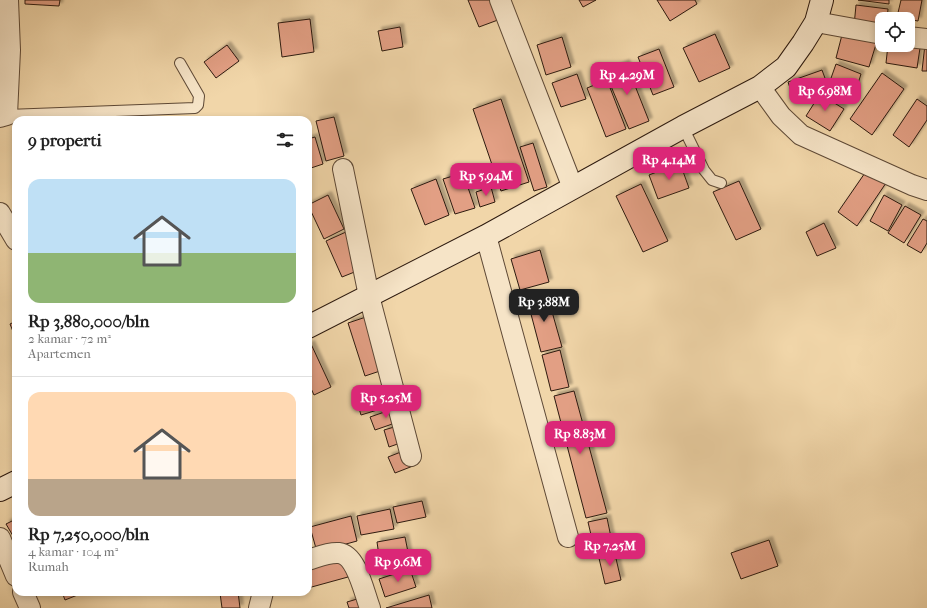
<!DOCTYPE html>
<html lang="id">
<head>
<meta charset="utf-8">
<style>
  :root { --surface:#fff; --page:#f2f2f2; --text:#222; --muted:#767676; --line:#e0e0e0; --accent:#db2777 }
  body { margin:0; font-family:"IM FELL French Canon",serif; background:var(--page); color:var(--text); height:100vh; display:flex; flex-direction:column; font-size:15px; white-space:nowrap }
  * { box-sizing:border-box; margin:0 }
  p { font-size:13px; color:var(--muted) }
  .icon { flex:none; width:22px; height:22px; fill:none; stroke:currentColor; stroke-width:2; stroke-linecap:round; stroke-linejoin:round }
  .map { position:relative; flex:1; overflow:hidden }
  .drawer { position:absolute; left:12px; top:116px; width:300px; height:480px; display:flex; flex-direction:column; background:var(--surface); border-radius:12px; box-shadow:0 2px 6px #0003 }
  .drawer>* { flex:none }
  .tools { position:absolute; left:875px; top:12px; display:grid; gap:8px }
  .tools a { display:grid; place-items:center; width:40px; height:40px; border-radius:8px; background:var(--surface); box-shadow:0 2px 6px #0003; font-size:20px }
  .price { position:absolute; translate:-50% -34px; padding:0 9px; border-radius:8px; background:var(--accent); color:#fff; font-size:13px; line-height:26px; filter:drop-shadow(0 1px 2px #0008) }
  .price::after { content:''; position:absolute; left:50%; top:24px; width:12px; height:9px; margin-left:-6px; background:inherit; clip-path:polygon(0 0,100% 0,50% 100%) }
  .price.selected { background:#222; color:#fff }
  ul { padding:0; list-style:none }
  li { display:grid; align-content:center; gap:8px; height:212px; padding:0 16px }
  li+li { border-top:1px solid var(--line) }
  li span { display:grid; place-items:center; height:124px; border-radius:12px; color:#555 }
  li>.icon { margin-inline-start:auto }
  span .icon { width:72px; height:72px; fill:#fffc; stroke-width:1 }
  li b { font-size:17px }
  h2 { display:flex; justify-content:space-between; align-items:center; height:48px; padding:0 16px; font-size:17px }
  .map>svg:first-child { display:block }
  .building { fill:#e29f84; stroke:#2d1a0f; filter:url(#shadow) }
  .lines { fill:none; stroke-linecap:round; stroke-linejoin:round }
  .lane-casing { stroke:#5e4936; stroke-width:12 }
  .street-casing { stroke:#5e4936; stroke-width:22 }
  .secondary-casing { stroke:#2d1a0f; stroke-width:24 }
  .lane { stroke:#f6e4c7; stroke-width:10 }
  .street { stroke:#f6e4c7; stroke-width:20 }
  .secondary { stroke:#f6e4c7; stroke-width:22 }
</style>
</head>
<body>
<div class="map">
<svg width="927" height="608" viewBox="0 0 927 608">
  <defs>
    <filter id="shadow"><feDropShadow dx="3.5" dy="-3.5" stdDeviation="1" flood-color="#0004"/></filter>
  </defs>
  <rect width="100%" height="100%" fill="#f1d6a9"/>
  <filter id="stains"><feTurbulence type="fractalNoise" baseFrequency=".005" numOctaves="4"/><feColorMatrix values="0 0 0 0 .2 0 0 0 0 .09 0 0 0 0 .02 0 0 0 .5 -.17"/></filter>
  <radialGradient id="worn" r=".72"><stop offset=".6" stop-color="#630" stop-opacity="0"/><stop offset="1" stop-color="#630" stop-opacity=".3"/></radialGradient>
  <path class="building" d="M25 0H60L59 6 25 4Z
    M468 0H499L506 17 479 27Z
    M579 0H596L583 7Z
    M657 0H695L697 4 670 21Z
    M858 0H889V4Z
    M901 0H922L918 21 897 17Z
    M856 5 888 9 887 19H882V29L854 26Z
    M310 19 314 52 282 57 278 23Z
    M400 27 403 47 382 51 378 31Z
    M843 31 877 41 869 67 836 58Z
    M715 34 730 68 699 82 683 48Z
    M562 37 571 67 546 75 537 45Z
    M925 44H927V71H922Z
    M227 45 239 61 216 78 204 62Z
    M888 45 920 48 917 68 886 63Z
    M659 49 674 87 653 95 638 57Z
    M626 63 649 121 629 129 605 72Z
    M836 64 861 74 856 90 830 81Z
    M822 70 829 89 794 100 788 82Z
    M882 73 904 89 872 135 850 119Z
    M577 74 586 99 561 107 552 83Z
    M607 80 626 129 606 137 587 88Z
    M820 94 844 109 830 131 806 116Z
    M501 99 529 182 501 191 473 109Z
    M917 99 927 106V120L909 147 893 135Z
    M334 117 344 156 326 161 316 121Z
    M315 137 323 164 308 169V139Z
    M533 143 547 187 534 191 520 147Z
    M680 163 689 188 658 199 649 175Z
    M867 170 886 183 857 226 838 212Z
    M463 173 475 208 455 214 443 179Z
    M436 179 449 215 425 225 411 189Z
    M739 181 761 229 736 240 713 192Z
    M641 184 668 241 643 252 616 196Z
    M491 187 495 202 480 207 476 192Z
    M328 195 344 229 324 239 308 205Z
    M884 195 902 205 888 231 870 221Z
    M905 206 921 215 904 243 888 233Z
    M923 219 927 221V243L921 253 907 245Z
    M824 223 836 248 817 256 806 232Z
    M346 232 362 269 342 277 326 241Z
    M540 250 549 282 520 290 511 259Z
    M547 294 562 347 541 352 527 299Z
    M369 316 386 369 365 376 348 323Z
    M16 321V339L10 324Z
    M311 344 331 387 314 395 308 382V346Z
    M560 350 569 387 551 391 542 355Z
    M392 387 397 404 361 415 356 398Z
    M574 391 607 513 586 518 554 396Z
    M396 408 401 421 375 430 370 417Z
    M401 425 406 441 389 447 384 430Z
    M406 450 413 466 395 473 388 457Z
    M422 501 426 517 397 523 393 507Z
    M390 509 394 529 361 535 357 516Z
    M351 516 357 541 317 552 310 527Z
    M607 518 613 547 595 552 588 522Z
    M16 519V541L6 524Z
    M405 537 409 557 380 563 377 542Z
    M769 540 778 566 741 579 731 553Z
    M614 550 621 580 605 584 598 554Z
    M343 557 348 577 308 588V566Z
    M410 569 416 587 385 597 379 579Z
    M62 592H85L65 600Z
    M230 592H238L240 608H222L220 593Z
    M429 595 432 608H386Z
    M364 597 367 608H349L347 602Z"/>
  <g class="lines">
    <g class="lane-casing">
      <path id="lane" d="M7 115 195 108 198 105 199 96 180 63
        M683 127 704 170 712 180 721 183"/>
    </g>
    <g class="street-casing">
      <path id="street" d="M500 0 573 188
        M816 22 882 34
        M908 37 927 39
        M760 87 781 116 801 135 912 185 927 190
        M0 117 7 115 10 50 8 0
        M343 169 369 296 411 456
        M0 213 16 240
        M486 236 568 537
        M0 538 16 576
        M308 560C318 557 328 552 339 553 357 555 364 593 370 608
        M23 592 30 608
        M259 608 263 592"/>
    </g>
    <g class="secondary-casing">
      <path id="secondary" d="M308 327 486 236 683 127 760 87 786 67 803 43 816 22 822 0
        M0 490 16 482"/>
    </g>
    <use href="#lane" class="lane"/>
    <use href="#street" class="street"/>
    <use href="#secondary" class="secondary"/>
  </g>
  <rect width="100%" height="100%" filter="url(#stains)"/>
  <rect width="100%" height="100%" fill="url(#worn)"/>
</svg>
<div class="tools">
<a><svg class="icon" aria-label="locate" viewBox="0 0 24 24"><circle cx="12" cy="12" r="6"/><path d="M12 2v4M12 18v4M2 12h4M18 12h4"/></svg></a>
</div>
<b class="price" style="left:627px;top:96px">Rp 4.29M</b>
<b class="price" style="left:825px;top:112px">Rp 6.98M</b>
<b class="price" style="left:669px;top:181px">Rp 4.14M</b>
<b class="price" style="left:486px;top:197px">Rp 5.94M</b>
<b class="price selected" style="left:544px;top:323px">Rp 3.88M</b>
<b class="price" style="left:386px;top:419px">Rp 5.25M</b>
<b class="price" style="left:580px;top:455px">Rp 8.83M</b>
<b class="price" style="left:610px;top:567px">Rp 7.25M</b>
<b class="price" style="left:398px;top:583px">Rp 9.6M</b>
<section class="drawer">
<h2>9 properti<svg class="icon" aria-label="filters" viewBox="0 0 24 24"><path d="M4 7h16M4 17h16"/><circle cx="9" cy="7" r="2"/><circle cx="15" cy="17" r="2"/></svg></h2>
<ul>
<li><span style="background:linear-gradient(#bfe0f5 60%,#8fb573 0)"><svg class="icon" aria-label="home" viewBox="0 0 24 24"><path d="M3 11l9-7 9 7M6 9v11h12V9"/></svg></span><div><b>Rp 3,880,000/bln</b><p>2 kamar · 72 m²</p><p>Apartemen</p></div></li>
<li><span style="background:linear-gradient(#ffd9b3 70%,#b9a48a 0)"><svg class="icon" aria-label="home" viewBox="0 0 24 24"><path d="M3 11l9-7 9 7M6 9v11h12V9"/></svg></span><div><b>Rp 7,250,000/bln</b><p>4 kamar · 104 m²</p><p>Rumah</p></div></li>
</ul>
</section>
</div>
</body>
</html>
